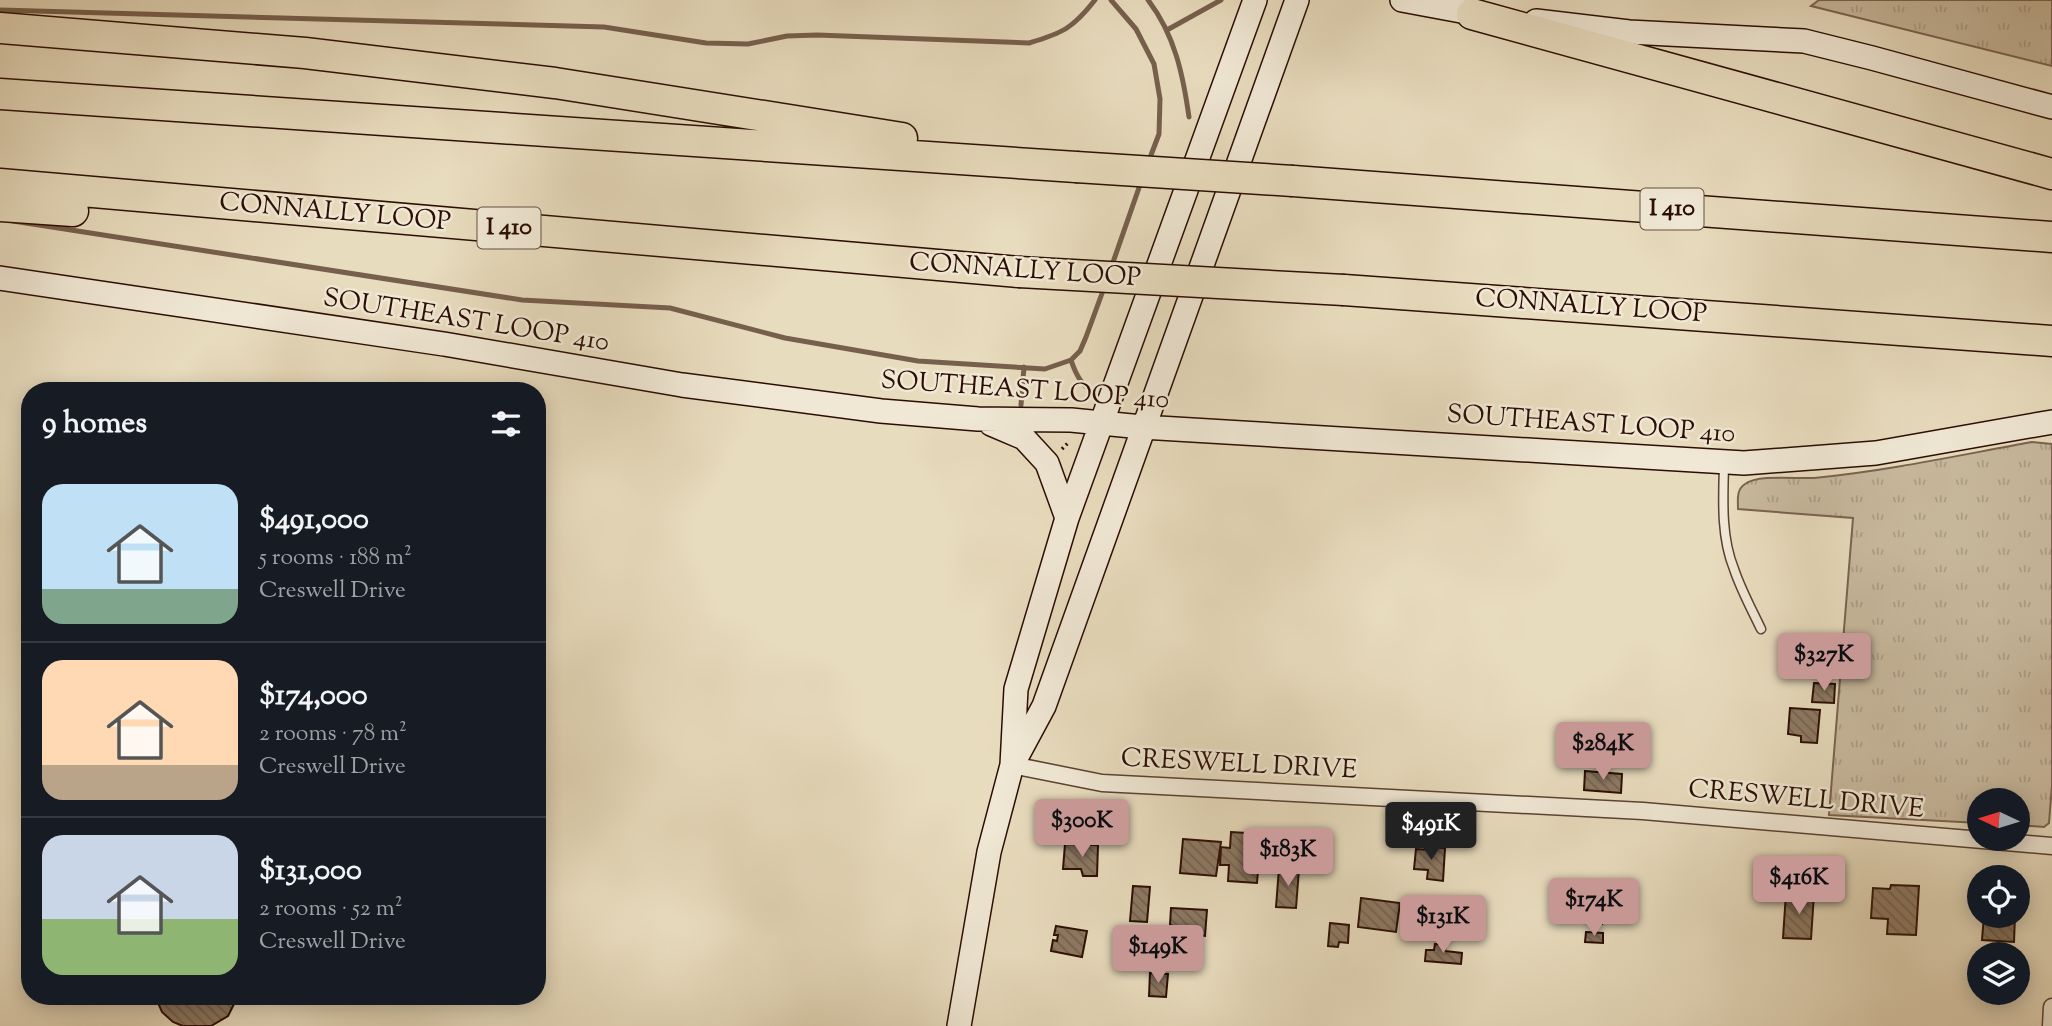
<!DOCTYPE html>
<html lang="en">
<head>
<meta charset="utf-8">
<style>
  :root { --surface:#171b24; --page:#20242c; --text:#f1f3f6; --muted:#9ea1a6; --line:#363941; --accent:#c59692 }
  body { margin:0; font-family:"Sorts Mill Goudy",serif; background:var(--page); color:var(--text); height:100vh; display:flex; flex-direction:column; font-size:26px; white-space:nowrap }
  * { box-sizing:border-box; margin:0 }
  p { font-size:23px; color:var(--muted) }
  .icon { flex:none; width:38px; height:38px; fill:none; stroke:currentColor; stroke-width:2; stroke-linecap:round; stroke-linejoin:round }
  .map { position:relative; flex:1; overflow:hidden }
  .panel { position:absolute; left:21px; top:382px; width:525px; height:623px; display:flex; flex-direction:column; background:var(--surface); border-radius:28px; box-shadow:0 4px 18px #0003 }
  .panel>* { flex:none }
  .needle { width:46px; rotate:274deg }
  .tools { position:absolute; left:1967px; top:788px; display:grid; gap:14px }
  .tools a { display:grid; place-items:center; width:63px; height:63px; border-radius:50%; background:var(--surface); box-shadow:0 4px 18px #0003; font-size:35px }
  .price { position:absolute; translate:-50% -60px; padding:0 16px; border-radius:7px; background:var(--accent); color:#111; font-size:23px; line-height:46px; filter:drop-shadow(0 2px 4px #0008) }
  .price::after { content:''; position:absolute; left:50%; top:42px; width:21px; height:16px; margin-left:-10px; background:inherit; clip-path:polygon(0 0,100% 0,50% 100%) }
  .price.selected { background:#222; color:#fff }
  ul { padding:0; list-style:none }
  li { display:flex; align-items:center; gap:21px; height:175px; padding:0 21px }
  li+li { border-top:2px solid var(--line) }
  li span { display:grid; place-items:center; flex:none; width:196px; height:140px; border-radius:21px; color:#555 }
  li>.icon { margin-inline-start:auto }
  span .icon { width:84px; height:84px; fill:#fffc; stroke-width:1 }
  li b { font-size:30px }
  h2 { display:flex; justify-content:space-between; align-items:center; height:84px; padding:0 21px; font-size:30px }
  .map>svg:first-child { display:block }
  .grass { fill:url(#grass-tufts); stroke:#7a6350; stroke-width:2 }
  .lines { fill:none; stroke-linecap:round; stroke-linejoin:round }
  .stream { stroke:#765f4d; stroke-width:5 }
  .building { fill:url(#building-back-hatch); stroke:#2b0d03; stroke-width:2 }
  .lane-casing { stroke:#5a4132; stroke-width:11 }
  .street-casing { stroke:#5a4132; stroke-width:19 }
  .secondary-casing { stroke:#2b0d03; stroke-width:26 }
  .highway-casing { stroke:#2b0d03; stroke-width:33 }
  .path { stroke:#2b0d03; stroke-width:3.5; stroke-dasharray:2 3.5; stroke-linecap:butt }
  .lane { stroke:#f0e8d5; stroke-width:8 }
  .street { stroke:#f0e8d5; stroke-width:16 }
  .secondary { stroke:#f0e8d5; stroke-width:23 }
  .highway { stroke:#e8dcbe; stroke-width:30 }
  .highway-bridge-casing { stroke:#2b0d03; stroke-width:33; stroke-linecap:butt }
  .highway-bridge { stroke:#e8dcbe; stroke-width:30 }
  .labels { text-anchor:middle; dominant-baseline:central; stroke-width:5; stroke-linejoin:round; paint-order:stroke }
  .shield { fill:#f0e8d5; stroke:#664f42; stroke-width:2 }
  .shield-label { font-size:24px; font-weight:bold; fill:#2b0d03 }
  .street-label { font-size:26px; fill:#2b0d03; stroke:#f0e8d5 }
</style>
</head>
<body>
<div class="map">
<svg width="2052" height="1026" viewBox="0 0 2052 1026">
  <defs>
    <pattern id="grass-tufts" width="24" height="20" patternUnits="userSpaceOnUse" patternTransform="scale(1.75)"><rect width="24" height="20" fill="#c8b99e"/><path d="M3 7l-1-3M5 7V3M7 7l1-3M15 17l-1-3M17 17v-4M19 17l1-3" fill="none" stroke="#ac9e86"/></pattern>
    <pattern id="building-back-hatch" width="6" height="6" patternUnits="userSpaceOnUse" patternTransform="scale(1.75)"><rect width="6" height="6" fill="#8d7964"/><path d="M-1 5l2 2M0 0l6 6M5-1l2 2" fill="none" stroke="#736250"/></pattern>
  </defs>
  <rect width="100%" height="100%" fill="#e8dcbe"/>
  <filter id="stains"><feTurbulence type="fractalNoise" baseFrequency=".00286" numOctaves="4"/><feColorMatrix values="0 0 0 0 .2 0 0 0 0 .09 0 0 0 0 .02 0 0 0 .5 -.17"/></filter>
  <radialGradient id="worn" r=".72"><stop offset=".6" stop-color="#630" stop-opacity="0"/><stop offset="1" stop-color="#630" stop-opacity=".3"/></radialGradient>
  <path class="grass" d="M1819 0H2052V66L1811 6Z
    M2032 442 2052 444V785L2049 823 2044 827 2018 825V800H1979V823L1829 815 1853 518 1738 509C1738 500 1736 490 1745 484 1758 474 1796 479 1814 478 1887 471 1960 455 2032 442Z"/>
  <g class="lines">
    <path class="stream" d="M1111 0 1136 29 1154 64 1160 99 1159 134 1148 163
      M1148 0C1175 35 1183 75 1189 117
      M0 10 604 27 706 43 748 44 787 36 817 35 1029 43C1063 33 1073 28 1095 0
      M1167 30 1221 0
      M13 221 522 300 670 308 785 338 918 361 1045 369 1071 360 1080 351 1086 337 1104 288
      M1111 268 1141 182
      M1071 360C1076 375 1081 384 1094 394
      M1021 405 1024 367"/>
  </g>
  <path class="building" d="M1814 683 1835 684 1834 703 1812 702Z
    M1790 708 1820 710 1817 743 1801 742V736L1788 734Z
    M1585 771 1622 774 1621 793 1584 790Z
    M1231 832 1261 834 1257 883 1228 881 1229 865H1220L1221 847 1230 848Z
    M1183 839 1221 842 1216 876 1180 873Z
    M1065 844 1098 845 1097 876H1083L1081 869H1063Z
    M1431 847 1445 848 1443 881 1427 879 1428 870 1414 869 1416 849 1431 850Z
    M1279 868 1299 869 1296 908 1276 907Z
    M1891 885 1919 886 1916 935 1887 934 1888 919 1871 918 1873 888 1890 889Z
    M1133 886 1150 887 1147 922 1130 921Z
    M1786 893 1814 894 1811 939 1783 938Z
    M1361 898 1400 903 1396 932 1358 927Z
    M1555 907 1603 911 1602 924 1554 921Z
    M1171 908 1207 910 1205 936 1196 935 1195 955 1173 954 1174 926 1170 925Z
    M1984 915H2015L2014 942 1982 940Z
    M1330 923 1349 925 1348 943 1339 942 1338 947 1328 946Z
    M1056 926 1087 931 1082 957 1051 951 1053 940 1057 941 1058 935H1054Z
    M1586 932 1603 933V943L1585 942Z
    M1435 944 1446 945 1445 951 1462 953 1461 964 1425 961 1426 950H1434Z
    M1150 973 1168 974 1166 997 1149 996Z
    M155 996H238L228 1016 211 1026H183L173 1022 162 1012Z"/>
  <g class="lines">
    <g class="lane-casing">
      <path id="lane" d="M1724 466C1723 500 1721 537 1734 569 1741 590 1752 610 1761 629"/>
    </g>
    <g class="street-casing">
      <path id="street" d="M1012 765 1102 783 1643 811 2052 846
        M2051 1026 2052 1007"/>
    </g>
    <g class="secondary-casing">
      <path id="secondary" d="M1402 0 1488 16
        M1536 21 1629 32 1804 41 1872 58 2052 107
        M0 278 444 344 682 385 881 411 978 419 1071 420 1142 427 1744 463 1876 453 2052 422
        M991 424 1024 438 1047 463 1067 518
        M1015 760 1044 706 1297 0
        M959 1026 989 852 1012 765 1016 689 1067 518 1255 0"/>
    </g>
    <g class="highway-casing">
      <path id="highway" d="M1472 14 2052 174
        M0 28 305 53 555 83 902 138
        M0 94 1076 167
        M1293 181 2052 237
        M0 184 1019 272
        M0 206 73 211
        M1344 290 2052 341"/>
    </g>
    <path class="path" d="M1062 449 1069 442"/>
    <use href="#lane" class="lane"/>
    <use href="#street" class="street"/>
    <use href="#secondary" class="secondary"/>
    <use href="#highway" class="highway"/>
    <g class="highway-bridge-casing">
      <path id="highway-bridge" d="M1076 167 1293 181
        M1019 272 1344 290"/>
    </g>
    <use href="#highway-bridge" class="highway-bridge"/>
  </g>
  <g class="labels">
    <g class="shield">
      <rect x="1640.5" y="188.5" width="63" height="41" rx="5"/>
      <rect x="477.5" y="207.5" width="63" height="41" rx="5"/>
    </g>
    <g class="shield-label">
      <text x="1672" y="209">I 410</text>
      <text x="509" y="228">I 410</text>
    </g>
    <g class="street-label">
      <text transform="translate(335 213) rotate(5)">CONNALLY LOOP</text>
      <text transform="translate(1025 271) rotate(4)">CONNALLY LOOP</text>
      <text transform="translate(1591 307) rotate(4)">CONNALLY LOOP</text>
      <text transform="translate(466 321) rotate(9)">SOUTHEAST LOOP 410</text>
      <text transform="translate(1025 391) rotate(4)">SOUTHEAST LOOP 410</text>
      <text transform="translate(1591 425) rotate(4)">SOUTHEAST LOOP 410</text>
      <text transform="translate(1239 765) rotate(3)">CRESWELL DRIVE</text>
      <text transform="translate(1806 800) rotate(5)">CRESWELL DRIVE</text>
    </g>
  </g>
  <rect width="100%" height="100%" filter="url(#stains)"/>
  <rect width="100%" height="100%" fill="url(#worn)"/>
</svg>
<div class="tools">
<a><svg class="needle" viewBox="-14 -14 28 28"><path d="M0-13l5 13h-10z" fill="#e53935"/><path d="M0 13l5-13h-10z" fill="#9ea1a6"/></svg></a>
<a><svg class="icon" aria-label="locate" viewBox="0 0 24 24"><circle cx="12" cy="12" r="6"/><path d="M12 2v4M12 18v4M2 12h4M18 12h4"/></svg></a>
<a><svg class="icon" aria-label="layers" viewBox="0 0 24 24"><path d="M12 4l9 5-9 5-9-5zM3 14l9 5 9-5"/></svg></a>
</div>
<b class="price" style="left:1824px;top:693px">$327K</b>
<b class="price" style="left:1603px;top:782px">$284K</b>
<b class="price" style="left:1082px;top:859px">$300K</b>
<b class="price selected" style="left:1431px;top:862px">$491K</b>
<b class="price" style="left:1288px;top:888px">$183K</b>
<b class="price" style="left:1799px;top:916px">$416K</b>
<b class="price" style="left:1594px;top:938px">$174K</b>
<b class="price" style="left:1443px;top:955px">$131K</b>
<b class="price" style="left:1158px;top:985px">$149K</b>
<section class="panel">
<h2>9 homes<svg class="icon" aria-label="filters" viewBox="0 0 24 24"><path d="M4 7h16M4 17h16"/><circle cx="9" cy="7" r="2"/><circle cx="15" cy="17" r="2"/></svg></h2>
<ul>
<li><span style="background:linear-gradient(#bfe0f5 75%,#7fa58c 0)"><svg class="icon" aria-label="home" viewBox="0 0 24 24"><path d="M3 11l9-7 9 7M6 9v11h12V9"/></svg></span><div><b>$491,000</b><p>5 rooms · 188 m²</p><p>Creswell Drive</p></div></li>
<li><span style="background:linear-gradient(#ffd9b3 75%,#b9a48a 0)"><svg class="icon" aria-label="home" viewBox="0 0 24 24"><path d="M3 11l9-7 9 7M6 9v11h12V9"/></svg></span><div><b>$174,000</b><p>2 rooms · 78 m²</p><p>Creswell Drive</p></div></li>
<li><span style="background:linear-gradient(#c9d6e8 60%,#8fb573 0)"><svg class="icon" aria-label="home" viewBox="0 0 24 24"><path d="M3 11l9-7 9 7M6 9v11h12V9"/></svg></span><div><b>$131,000</b><p>2 rooms · 52 m²</p><p>Creswell Drive</p></div></li>
</ul>
</section>
</div>
</body>
</html>
